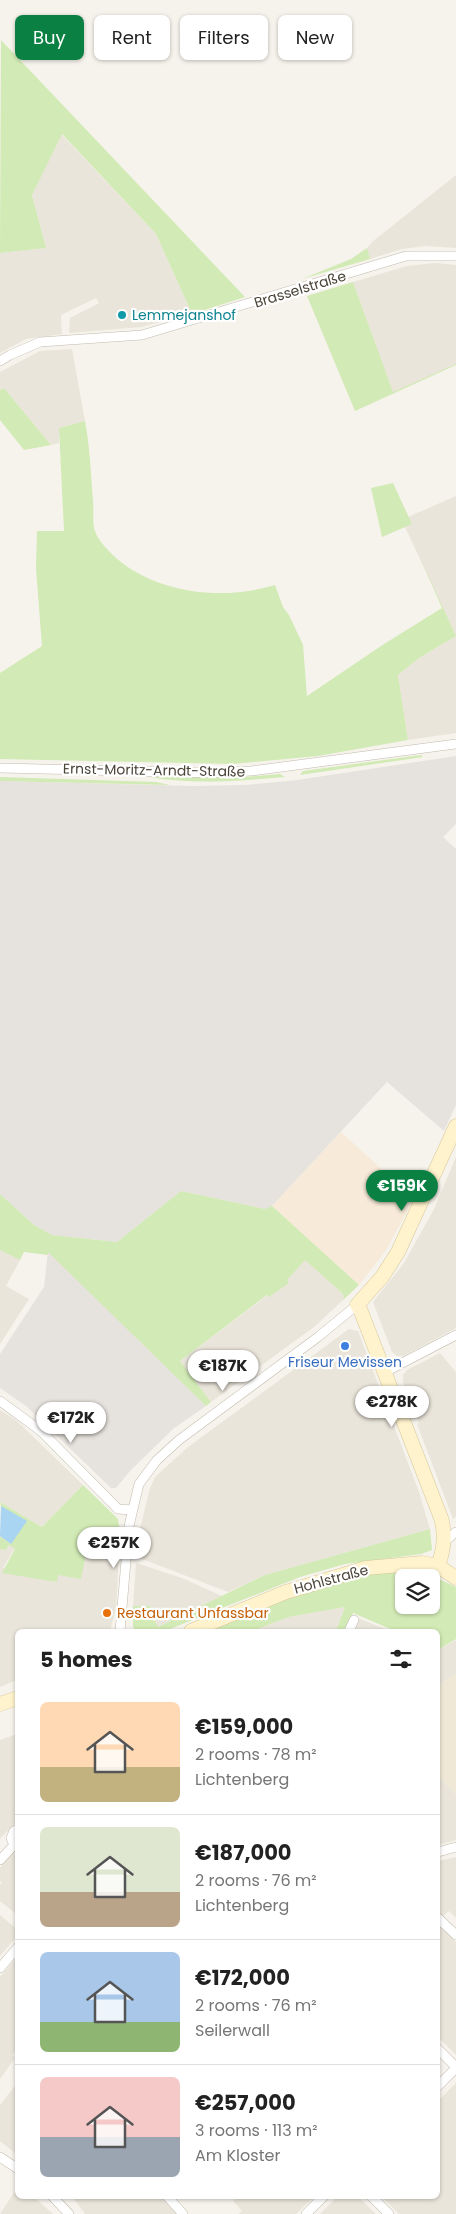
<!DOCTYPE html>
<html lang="en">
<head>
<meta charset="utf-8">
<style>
  :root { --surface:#fff; --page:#f6f6f6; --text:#222; --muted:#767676; --line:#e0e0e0; --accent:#0b8043 }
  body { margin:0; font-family:Poppins,sans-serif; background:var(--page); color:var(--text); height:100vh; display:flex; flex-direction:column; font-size:19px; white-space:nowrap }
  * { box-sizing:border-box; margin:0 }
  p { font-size:16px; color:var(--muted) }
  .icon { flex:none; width:28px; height:28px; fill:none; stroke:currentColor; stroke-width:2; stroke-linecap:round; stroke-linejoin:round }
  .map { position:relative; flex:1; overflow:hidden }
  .details { position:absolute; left:15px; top:1629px; width:425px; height:570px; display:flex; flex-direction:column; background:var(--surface); border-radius:8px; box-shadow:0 1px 4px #0004 }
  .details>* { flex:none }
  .top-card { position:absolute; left:15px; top:15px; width:426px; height:45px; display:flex; gap:10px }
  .controls { position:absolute; left:395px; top:1569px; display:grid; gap:10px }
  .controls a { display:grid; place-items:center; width:45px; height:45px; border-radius:8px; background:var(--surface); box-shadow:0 1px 4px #0004; font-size:25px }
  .price { position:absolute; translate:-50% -42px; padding:0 11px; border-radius:18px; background:#fff; color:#222; font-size:16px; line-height:32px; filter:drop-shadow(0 1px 2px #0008) }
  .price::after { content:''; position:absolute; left:50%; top:30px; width:15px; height:11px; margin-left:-8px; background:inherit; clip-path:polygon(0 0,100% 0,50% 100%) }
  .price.selected { background:var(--accent); color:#fff }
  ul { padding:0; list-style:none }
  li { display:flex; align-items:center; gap:15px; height:125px; padding:0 25px }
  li+li { border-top:1px solid var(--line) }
  li span { display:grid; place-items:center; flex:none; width:140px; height:100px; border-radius:8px; color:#555 }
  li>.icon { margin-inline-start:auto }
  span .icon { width:60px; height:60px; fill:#fffc; stroke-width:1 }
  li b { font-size:21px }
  h2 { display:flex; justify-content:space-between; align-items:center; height:60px; padding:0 25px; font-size:21px }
  .chip { padding:0 18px; border-radius:8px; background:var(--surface); box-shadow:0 1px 4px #0004; font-size:18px; line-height:45px }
  .chip.selected { background:var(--accent); color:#fff }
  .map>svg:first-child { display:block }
  .residential { fill:#eae5da }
  .commercial { fill:#f7ead8 }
  .industrial { fill:#e6e2dd }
  .education { fill:#efe8d6 }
  .green { fill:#d2eab5; fill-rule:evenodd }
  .water { fill:#a9d4f2 }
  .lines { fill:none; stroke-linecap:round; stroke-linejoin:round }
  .minor-casing { stroke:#c2bbae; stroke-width:10 }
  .secondary-casing { stroke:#d6c79b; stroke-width:15 }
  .minor { stroke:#fff; stroke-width:9 }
  .secondary { stroke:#fff3cd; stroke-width:14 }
  .culture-dot { fill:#0f9aa8; stroke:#fff; stroke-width:2 }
  .shop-dot { fill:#3f7fe0; stroke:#fff; stroke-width:2 }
  .food-dot { fill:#e8710a; stroke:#fff; stroke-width:2 }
  .labels { text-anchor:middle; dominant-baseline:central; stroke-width:4.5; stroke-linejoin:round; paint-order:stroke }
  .street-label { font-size:14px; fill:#4b4439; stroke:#fff }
  .culture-label { font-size:14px; fill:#0d838f; stroke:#fff; text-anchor:start }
  .shop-label { font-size:14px; fill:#366cbe; stroke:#fff }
  .food-label { font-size:14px; fill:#c56008; stroke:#fff; text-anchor:start }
</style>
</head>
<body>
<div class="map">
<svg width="456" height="2214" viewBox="0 0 456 2214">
  <rect width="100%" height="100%" fill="#f6f3ec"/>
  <path class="residential" d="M61 134 156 234 192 314 141 327 69 333 70 318 99 303 96 298 61 315 62 334 26 339 0 353V253L46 248 32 195Z
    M456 175V248L425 246 402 249 370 259 367 248 372 242Z
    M435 263 456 265V364L393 393 353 282 407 266Z
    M72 349 85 421 59 428V443L51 445 4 388 0 390V372L40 351Z
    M456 496V733L408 740 398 675 419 658 456 636 405 527 411 524 408 517Z
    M456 1157V1328L404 1356H397L392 1352 373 1302 404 1263 434 1209Z
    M0 1250 20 1260 6 1286 29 1299 0 1344Z
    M305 1259 342 1293 344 1297 342 1301 314 1327 211 1402 180 1361 268 1295V1297L288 1282 286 1280Z
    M349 1329 358 1331 419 1492 430 1529 265 1575 228 1592 137 1557 139 1533 150 1488 155 1477 188 1447Z
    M440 1353 456 1372V1517L453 1519 417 1424 419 1423 403 1382V1375L407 1370Z
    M0 1410 16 1420 83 1485 42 1527 0 1502Z
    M9 1545 15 1548 3 1568 56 1582 58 1575 85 1553 119 1555 116 1609 110 1631H18L17 1680 0 1687V1549L6 1550Z
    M136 1563 182 1578 222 1596 158 1627 152 1615 151 1606H133Z
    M345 1607 336 1631H252L289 1617Z
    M360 1619 388 1630 391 1631H353L357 1620Z
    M456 1640V1674L438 1685V1650Z
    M17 1734V1821L0 1839V1740Z
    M438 1776 456 1794V1840L438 1845Z
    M13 1852 17 1856V1915L0 1901V1885L2 1883 0 1881V1868Z
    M456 1857V1918L449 1911 443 1916 438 1911V1861Z
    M0 1915 18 1930 17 1936 0 1956Z
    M438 1925 456 1942V2055L438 2037Z
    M17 1957V2049L12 2055 15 2058 0 2079V1977Z
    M17 2083V2155L0 2141V2105Z
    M456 2083V2214H399L381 2196H438V2101Z
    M17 2188 18 2196H33L53 2214H0Z
    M72 2196H161L177 2214H85Z
    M239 2196H315L296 2214H238L242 2211 233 2201Z
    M338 2196H357L376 2214H320Z"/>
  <path class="commercial" d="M341 1132 414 1199 386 1250 359 1285 272 1206Z"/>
  <path class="industrial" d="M456 756V824L443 837 456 849V1105L444 1131 387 1082 270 1208 265 1209 181 1191 117 1242 52 1235 34 1225 0 1194V781L194 786 246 785 297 780Z
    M48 1251 206 1406 173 1429 130 1471 116 1488H111L26 1406 0 1388V1354L44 1287Z"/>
  <path class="education" d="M456 1674V1794L438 1776V1685Z"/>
  <path class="green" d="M1 40 245 297 192 314 156 234 62 134 32 195 46 248 0 253Z
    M367 248 370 259 302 279 351 259Z
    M353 282 393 392 456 364V365L355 411 307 296Z
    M4 388 51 445 24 450 0 420V390Z
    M85 421C90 448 91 474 93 501 94 510 92 523 95 531 98 541 109 551 116 558 158 594 223 601 275 585L283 607 289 615 303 645 307 696 384 644 442 608 418 553 456 636 419 658 398 675 408 740 318 756 233 764 0 759V673L42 646 36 569 37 531H64L59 428Z
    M393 483 412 524 382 537 371 488Z
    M421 755 423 757 300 775 303 771Z
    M280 774 285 777C240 781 194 785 149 777H244Z
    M0 777 156 782 170 785 0 781Z
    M181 1191 265 1209 272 1206 359 1285 342 1301 344 1297 342 1293 305 1260 287 1280 289 1283 269 1297 267 1295 180 1361 211 1402 206 1406 48 1252V1255L24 1252 20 1260 0 1250V1194L34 1225 52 1235 117 1242Z
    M83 1485 118 1519 121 1537 119 1555 86 1553 81 1579 58 1575 57 1582 2 1573 15 1549 9 1545 6 1550 0 1549V1536L11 1544 0 1502 42 1527Z
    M430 1529 432 1550 421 1554 345 1564 300 1577 165 1631H136L133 1627V1606H151L152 1615 158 1627 265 1575Z
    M407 1571 439 1579 456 1587V1639L438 1650V1631H395L353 1613 345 1631H336L345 1607 289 1617 252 1631H209L299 1592 362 1574ZM404 1578H431V1605H404Z"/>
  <path class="water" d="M1 1506 27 1521 11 1544 0 1536Z"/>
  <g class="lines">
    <g class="minor-casing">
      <path id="minor" d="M0 361 10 355 40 342 142 335 406 256H456
        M0 768 211 773 251 771 456 744
        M385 1372 456 1335
        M0 1401 41 1431 118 1509 132 1510
        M444 1542 456 1532
        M120 1631 129 1526 139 1484 157 1460 179 1440 318 1337 357 1305
        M349 1631 354 1620
        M18 1829 14 1831 11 1838 14 1845 18 1846
        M438 1852 456 1847
        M0 1860 14 1845
        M438 1918 456 1935
        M0 1968 18 1947
        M438 2049 456 2067
        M438 2086 456 2068
        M0 2157 18 2169
        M52 2196 69 2214
        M167 2196 183 2214
        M371 2196 389 2214
        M306 2214 324 2196"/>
    </g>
    <g class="secondary-casing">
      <path id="secondary" d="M438 1566C444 1550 446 1535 441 1518L360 1309 357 1305 382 1277 398 1252 456 1126
        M191 1631 286 1592 366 1568 422 1563 438 1566 456 1578
        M0 1704 18 1698"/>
    </g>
    <use href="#minor" class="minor"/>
    <use href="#secondary" class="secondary"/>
  </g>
  <circle class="culture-dot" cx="122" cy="315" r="5"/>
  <circle class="shop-dot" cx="345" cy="1346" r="5"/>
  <circle class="food-dot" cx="107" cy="1613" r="5"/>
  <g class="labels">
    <g class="street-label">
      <text transform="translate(300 289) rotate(-17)">Brasselstraße</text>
      <text transform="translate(154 770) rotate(1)">Ernst-Moritz-Arndt-Straße</text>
      <text transform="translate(331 1579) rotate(-15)">Hohlstraße</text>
    </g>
    <g class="culture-label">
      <text x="132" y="315">Lemmejanshof</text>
    </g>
    <g class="shop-label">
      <text x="345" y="1362">Friseur Mevissen</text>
    </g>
    <g class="food-label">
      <text x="117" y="1613">Restaurant Unfassbar</text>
    </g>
  </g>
</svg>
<div class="controls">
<a><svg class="icon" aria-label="layers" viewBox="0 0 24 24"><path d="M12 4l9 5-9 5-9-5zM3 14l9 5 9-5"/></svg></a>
</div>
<b class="price selected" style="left:402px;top:1212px">€159K</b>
<b class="price" style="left:223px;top:1392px">€187K</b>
<b class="price" style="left:392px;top:1428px">€278K</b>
<b class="price" style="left:71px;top:1444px">€172K</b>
<b class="price" style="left:114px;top:1569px">€257K</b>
<div class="top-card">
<a class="chip selected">Buy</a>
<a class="chip">Rent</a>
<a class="chip">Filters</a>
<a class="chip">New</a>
</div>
<section class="details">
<h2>5 homes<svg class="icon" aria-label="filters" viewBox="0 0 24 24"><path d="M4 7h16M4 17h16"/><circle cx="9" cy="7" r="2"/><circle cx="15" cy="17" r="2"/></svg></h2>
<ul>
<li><span style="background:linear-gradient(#ffd9b3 65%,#c2b280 0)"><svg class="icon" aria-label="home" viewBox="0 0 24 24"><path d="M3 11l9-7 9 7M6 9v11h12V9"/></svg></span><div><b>€159,000</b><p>2 rooms · 78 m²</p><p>Lichtenberg</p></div></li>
<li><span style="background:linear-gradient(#dfe7d0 65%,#b9a48a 0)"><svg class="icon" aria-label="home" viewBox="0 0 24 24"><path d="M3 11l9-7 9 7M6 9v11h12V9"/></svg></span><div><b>€187,000</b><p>2 rooms · 76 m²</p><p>Lichtenberg</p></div></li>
<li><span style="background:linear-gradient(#a9c7e8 70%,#8fb573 0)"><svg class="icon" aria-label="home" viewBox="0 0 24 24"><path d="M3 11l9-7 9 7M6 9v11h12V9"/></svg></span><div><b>€172,000</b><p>2 rooms · 76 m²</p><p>Seilerwall</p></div></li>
<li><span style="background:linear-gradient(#f6c9c9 60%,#9aa5b1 0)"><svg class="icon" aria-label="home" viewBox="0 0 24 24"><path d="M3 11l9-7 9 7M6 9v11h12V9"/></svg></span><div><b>€257,000</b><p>3 rooms · 113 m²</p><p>Am Kloster</p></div></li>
</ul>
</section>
</div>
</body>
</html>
